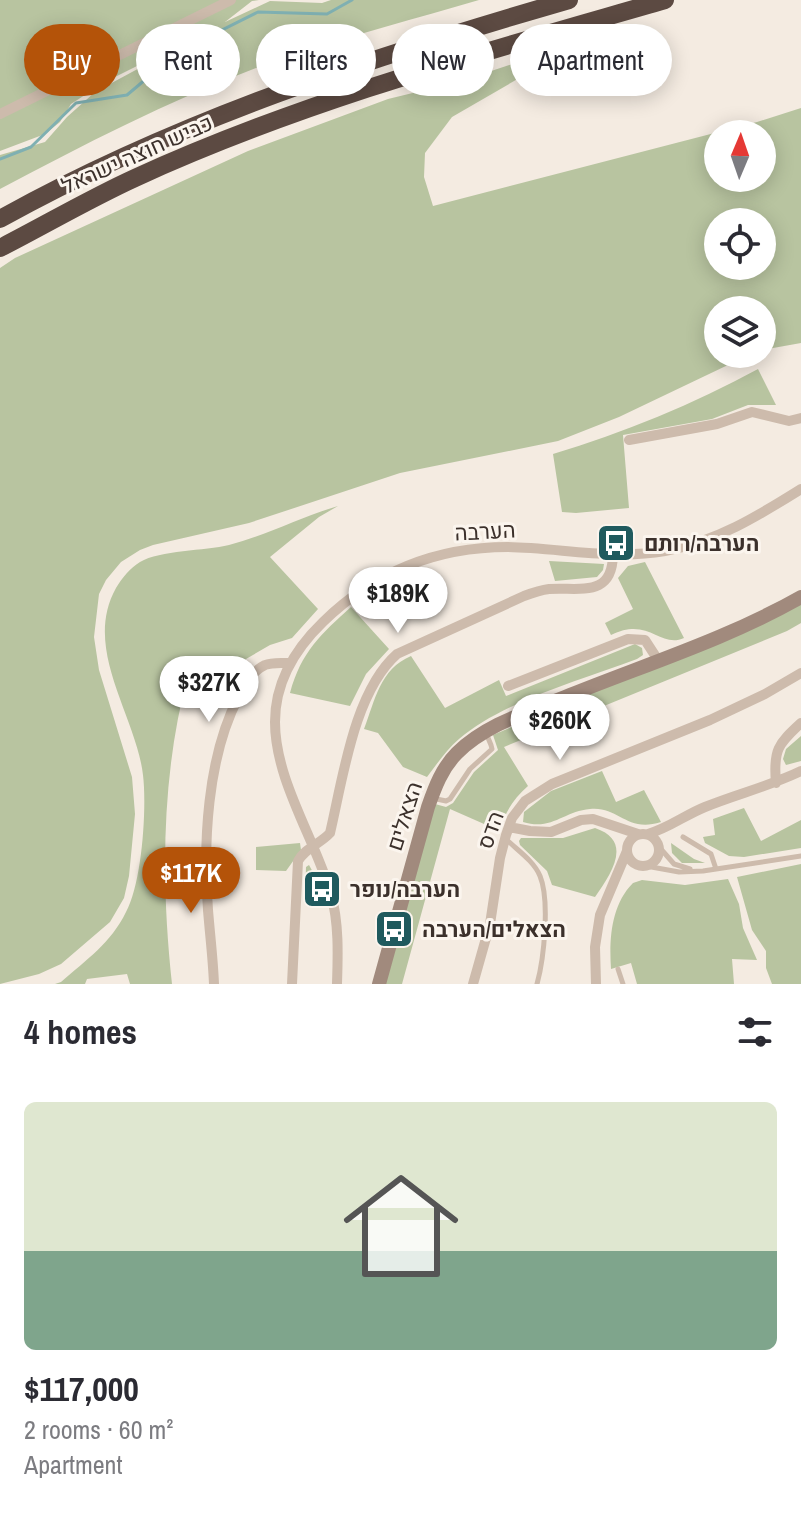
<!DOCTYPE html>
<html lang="en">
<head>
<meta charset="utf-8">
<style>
  :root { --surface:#fff; --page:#f2f2f3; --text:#2b2b33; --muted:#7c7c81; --line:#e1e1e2; --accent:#b45309 }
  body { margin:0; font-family:"Archivo Narrow",Heebo,sans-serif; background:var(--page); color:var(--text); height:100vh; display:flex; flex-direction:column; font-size:30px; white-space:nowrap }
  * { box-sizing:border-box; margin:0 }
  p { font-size:26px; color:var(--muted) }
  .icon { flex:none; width:44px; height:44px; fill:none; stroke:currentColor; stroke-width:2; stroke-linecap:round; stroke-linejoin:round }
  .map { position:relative; height:984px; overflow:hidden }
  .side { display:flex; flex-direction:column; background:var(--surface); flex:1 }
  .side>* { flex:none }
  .banner { position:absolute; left:24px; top:24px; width:754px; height:72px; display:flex; gap:16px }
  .needle { width:52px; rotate:2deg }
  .buttons { position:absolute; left:704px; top:120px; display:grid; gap:16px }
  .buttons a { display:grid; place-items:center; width:72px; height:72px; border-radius:50%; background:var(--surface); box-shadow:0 4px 20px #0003; font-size:40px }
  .price { position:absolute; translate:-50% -68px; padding:0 18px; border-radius:28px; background:#fff; color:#222; font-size:26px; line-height:52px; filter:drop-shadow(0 2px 4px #0008) }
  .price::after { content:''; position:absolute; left:50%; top:48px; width:24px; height:18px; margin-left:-12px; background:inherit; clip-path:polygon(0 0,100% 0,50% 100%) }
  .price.active { background:var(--accent); color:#fff }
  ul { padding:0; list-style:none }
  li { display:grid; align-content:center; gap:16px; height:424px; padding:0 24px }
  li+li { border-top:2px solid var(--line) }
  li span { display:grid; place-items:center; height:248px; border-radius:12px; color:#555 }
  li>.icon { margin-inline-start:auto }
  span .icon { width:144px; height:144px; fill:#fffc; stroke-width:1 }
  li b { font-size:34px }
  h2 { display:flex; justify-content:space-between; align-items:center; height:96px; padding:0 24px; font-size:34px }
  .chip { padding:0 28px; border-radius:36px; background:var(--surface); box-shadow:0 4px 20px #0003; font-size:28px; line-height:72px }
  .chip.active { background:var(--accent); color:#fff }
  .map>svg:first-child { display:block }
  .green { fill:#b8c4a0; fill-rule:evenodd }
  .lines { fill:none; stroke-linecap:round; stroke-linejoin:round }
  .stream { stroke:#7fb0b2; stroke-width:3 }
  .lane { stroke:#cdbbac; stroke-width:5 }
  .street { stroke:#cdbbac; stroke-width:10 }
  .secondary { stroke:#a18a7d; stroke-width:14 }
  .highway { stroke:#5c4a42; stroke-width:18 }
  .labels { text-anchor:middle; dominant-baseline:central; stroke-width:6; stroke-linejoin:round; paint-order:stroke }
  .street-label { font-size:22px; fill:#3b302b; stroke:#fbf5ee }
  .poi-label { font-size:22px; font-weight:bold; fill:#3b302b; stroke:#fbf5ee; text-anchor:start }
</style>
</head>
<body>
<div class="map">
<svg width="801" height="984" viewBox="0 0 801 984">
  <rect width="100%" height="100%" fill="#f4ebe1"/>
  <path class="green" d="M0 0H259L252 1 225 22 270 1 322 3 331 0H479C417 18 354 35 293 55 191 89 95 139 0 189V155L45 142 67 117 95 92 219 25 105 82 71 104 60 122 45 134 0 151Z
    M573 44 566 51 452 117 425 153 424 177 433 206 757 122 801 108V343L762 350V310H718V354H751L619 417 558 441 400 473 249 523 153 545 140 550 121 562 106 580 99 594 94 637 99 670 132 777 135 814 129 876 124 898 110 922 61 964 39 974 0 984V268L15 258 248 151 388 99 458 82ZM718 134H762V178H718ZM718 222H762V266H718Z
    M758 369 776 405H748L712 419 623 435 629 508 576 513 562 512 553 454C623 433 694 404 758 369Z
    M338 506 319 517 270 557 318 609 292 638 270 645 246 659 230 681 188 675C161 775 161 882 172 984H130L127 974 87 979 85 984H55L61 982C86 960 111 943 126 912 142 883 147 808 143 775 136 715 82 649 116 588 122 578 130 568 140 562 160 550 205 551 229 545 267 535 301 517 338 506Z
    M549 561 604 564 603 570 597 577 555 581Z
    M645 562 684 638C660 649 649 616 611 635L605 623 633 609 618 578 628 566Z
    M801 604V623L787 631 504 747 528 786C514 798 504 813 500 831L450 809 402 984H385L435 804 446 807 453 803 474 772 498 750 493 735Z
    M351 607 389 649 366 674 350 706 290 693C301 652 321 634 351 607Z
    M635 644 642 648 643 655 637 659C581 680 504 701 459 739 446 750 437 764 427 777L403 767 378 733 364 729C375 700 380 669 411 656L445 708 499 680 506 696Z
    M801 736V761L786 765 783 759 786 749Z
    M602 771 616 802 644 790 661 822C626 833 619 806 590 809 564 811 552 831 523 822L524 812 551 791Z
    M744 808 761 841 801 820V848L744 857 729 856 705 843 703 837 715 835 713 819Z
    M595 828C634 841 611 874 595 897L552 885 547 871 520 845 519 841 521 838H563Z
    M300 843 301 850 286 871 256 870V847Z
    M671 843 694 859 705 863H682L672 853Z
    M801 864V984H772L766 968V951L752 930 737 877Z
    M309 865 319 883 322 898 305 899 306 867Z
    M728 879 739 904 743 928 757 960 732 959 734 984H637L631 963 611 969C609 939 611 905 633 883L642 880 685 885Z"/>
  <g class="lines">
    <path class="stream" d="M0 159 31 147 76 103 127 95 178 52 258 12 327 14 352 0"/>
    <path class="lane" d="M432 798 446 801 450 799 470 769 492 749 491 745 486 733
      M683 837 711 854 716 869
      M506 839C517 850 534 861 540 876 550 900 544 959 537 984
      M660 848 674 864 690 869
      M646 866 679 872 703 871 801 856
      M618 969 623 984"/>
    <path class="street" d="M0 114 231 0
      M629 440 717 424 752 412 789 421 801 418
      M508 686 628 639 645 640 658 660
      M776 783C773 750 778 744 801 723
      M509 827 530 831 551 832 581 820 593 819 638 834
      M627 850a16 16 0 1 1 32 0a16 16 0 1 1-32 0Z
      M648 834C669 828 685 815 705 807 737 794 770 786 801 771
      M214 984C213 959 210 935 208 910 203 844 207 758 238 698 244 685 251 672 265 665 272 662 281 663 289 663
      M292 984 298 861C305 848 320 844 330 833 343 778 354 692 397 654L524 596C532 593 541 590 549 589 580 587 612 598 613 555
      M337 984C338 954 339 923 331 894 315 839 275 780 275 722 275 682 295 649 323 622 374 572 436 547 508 547 561 548 612 560 665 551 716 542 758 516 801 489
      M473 984 490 924 500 858 506 835 512 818 525 801 552 784 710 720 765 694 801 673
      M596 984 595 947 600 915 627 851"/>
    <path class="secondary" d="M379 984 428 807C435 787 442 768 457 753 487 723 532 711 570 695 647 664 729 638 801 597"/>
    <path class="highway" d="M0 219C180 119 372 57 569 0
      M0 248C45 225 89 199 135 178 305 100 485 52 665 0"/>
  </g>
  <defs>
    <g id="bus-square" transform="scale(2)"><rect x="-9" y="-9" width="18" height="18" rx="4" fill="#1f5a5e" stroke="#fbf5ee"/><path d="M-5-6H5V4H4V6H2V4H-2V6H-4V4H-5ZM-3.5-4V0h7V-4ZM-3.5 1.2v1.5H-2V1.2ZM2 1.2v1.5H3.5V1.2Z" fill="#fff"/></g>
  </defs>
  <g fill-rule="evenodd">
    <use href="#bus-square" x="616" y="543"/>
    <use href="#bus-square" x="322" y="889"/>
    <use href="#bus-square" x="394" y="929"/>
  </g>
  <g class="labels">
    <g class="street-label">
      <text transform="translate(137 154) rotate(-24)">כביש חוצה ישראל</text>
      <text transform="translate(485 531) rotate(-3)">הערבה</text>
      <text transform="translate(404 816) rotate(-72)">הצאלים</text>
      <text transform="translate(490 830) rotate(-70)">הדס</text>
    </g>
    <g class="poi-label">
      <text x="644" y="543">הערבה/רותם</text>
      <text x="350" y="889">הערבה/נופר</text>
      <text x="422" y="929">הצאלים/הערבה</text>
    </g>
  </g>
</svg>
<div class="buttons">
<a><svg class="needle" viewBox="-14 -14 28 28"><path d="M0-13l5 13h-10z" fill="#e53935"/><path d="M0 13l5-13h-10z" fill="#7c7c81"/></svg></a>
<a><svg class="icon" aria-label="locate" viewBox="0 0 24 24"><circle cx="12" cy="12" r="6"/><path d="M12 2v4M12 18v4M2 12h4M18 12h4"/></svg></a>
<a><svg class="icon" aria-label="layers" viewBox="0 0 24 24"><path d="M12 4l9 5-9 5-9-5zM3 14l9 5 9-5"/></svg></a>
</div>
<b class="price" style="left:398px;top:635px">$189K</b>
<b class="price" style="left:209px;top:724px">$327K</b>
<b class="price" style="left:560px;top:762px">$260K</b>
<b class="price active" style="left:191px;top:915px">$117K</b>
<div class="banner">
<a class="chip active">Buy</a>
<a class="chip">Rent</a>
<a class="chip">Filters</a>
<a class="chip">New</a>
<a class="chip">Apartment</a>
</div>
</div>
<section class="side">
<h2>4 homes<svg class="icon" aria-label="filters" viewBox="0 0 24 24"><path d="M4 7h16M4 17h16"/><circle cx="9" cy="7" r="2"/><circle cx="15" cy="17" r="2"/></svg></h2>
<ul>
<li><span style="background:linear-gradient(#dfe7d0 60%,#7fa58c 0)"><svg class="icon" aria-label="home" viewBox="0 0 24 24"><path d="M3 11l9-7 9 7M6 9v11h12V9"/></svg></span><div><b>$117,000</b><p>2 rooms · 60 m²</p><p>Apartment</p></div></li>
</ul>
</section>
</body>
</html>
